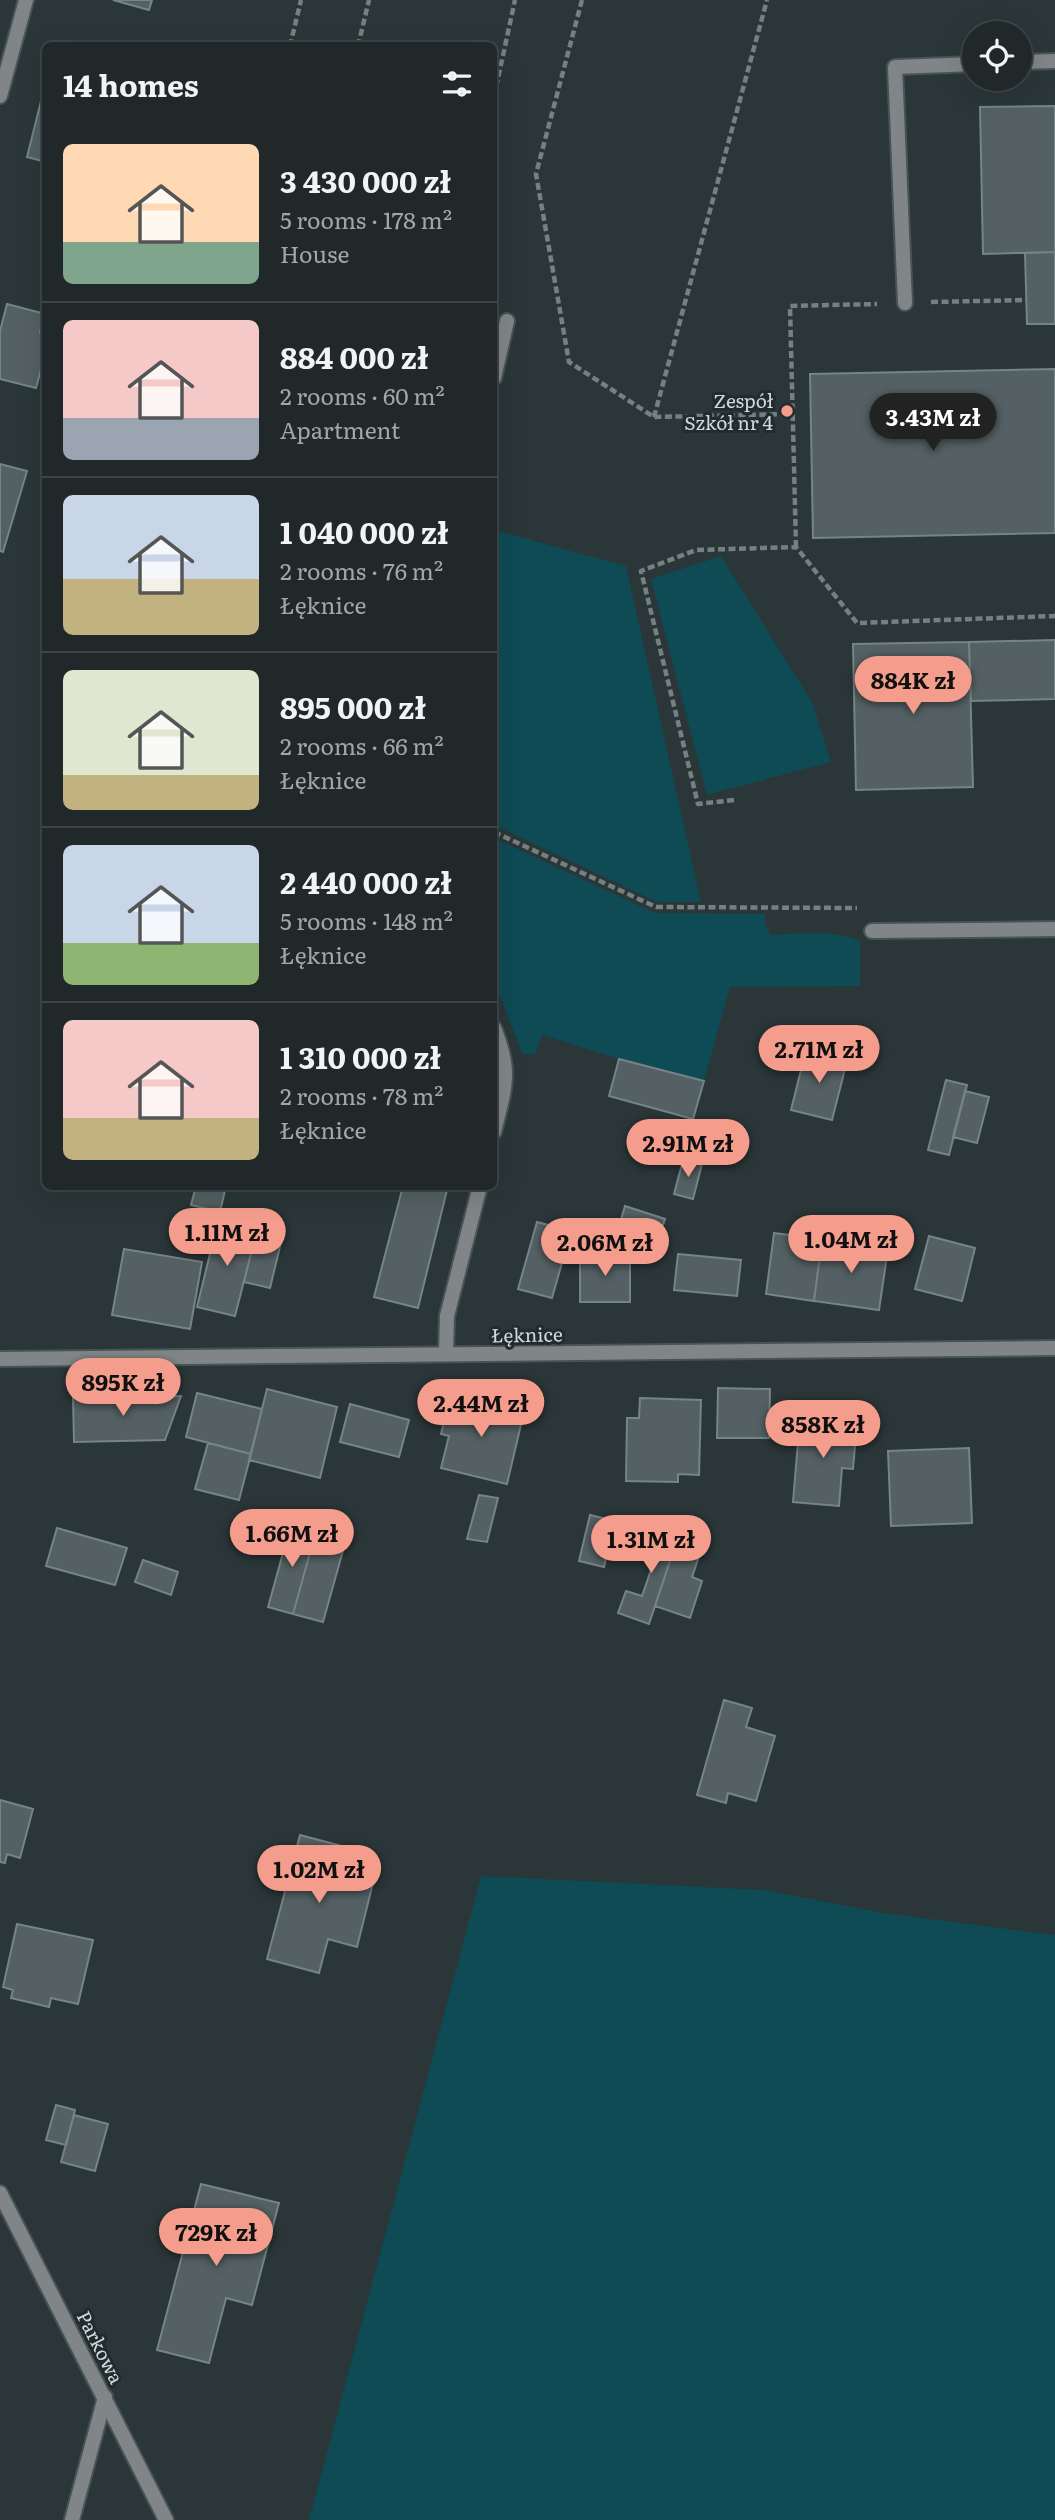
<!DOCTYPE html>
<html lang="en">
<head>
<meta charset="utf-8">
<style>
  :root { --surface:#20282a; --page:#2d3436; --text:#f1f3f6; --muted:#a2a6a8; --line:#3d4447; --accent:#f49d8c }
  body { margin:0; font-family:Literata,serif; background:var(--page); color:var(--text); height:100vh; display:flex; flex-direction:column; font-size:26px; white-space:nowrap }
  * { box-sizing:border-box; margin:0 }
  p { font-size:23px; color:var(--muted) }
  .icon { flex:none; width:38px; height:38px; fill:none; stroke:currentColor; stroke-width:2; stroke-linecap:round; stroke-linejoin:round }
  .map { position:relative; flex:1; overflow:hidden }
  .sheet { position:absolute; left:42px; top:42px; width:455px; height:1148px; display:flex; flex-direction:column; background:var(--surface); border-radius:10px; box-shadow:0 7px 28px #0002,0 0 0 2px var(--line) }
  .sheet>* { flex:none }
  .buttons { position:absolute; left:962px; top:21px; display:grid; gap:14px }
  .buttons a { display:grid; place-items:center; width:70px; height:70px; border-radius:50%; background:var(--surface); box-shadow:0 7px 28px #0002,0 0 0 2px var(--line); font-size:35px }
  .price { position:absolute; translate:-50% -60px; padding:0 16px; border-radius:24px; background:var(--accent); color:#111; font-size:23px; line-height:46px; filter:drop-shadow(0 2px 4px #0008) }
  .price::after { content:''; position:absolute; left:50%; top:42px; width:21px; height:16px; margin-left:-10px; background:inherit; clip-path:polygon(0 0,100% 0,50% 100%) }
  .price.current { background:#222; color:#fff }
  ul { padding:0; list-style:none }
  li { display:flex; align-items:center; gap:21px; height:175px; padding:0 21px }
  li+li { border-top:2px solid var(--line) }
  li span { display:grid; place-items:center; flex:none; width:196px; height:140px; border-radius:10px; color:#555 }
  li>.icon { margin-inline-start:auto }
  span .icon { width:84px; height:84px; fill:#fffc; stroke-width:1 }
  li b { font-size:30px }
  h2 { display:flex; justify-content:space-between; align-items:center; height:84px; padding:0 21px; font-size:30px }
  .map>svg:first-child { display:block }
  .green { fill:#0e4b55 }
  .building { fill:#546063; stroke:#768487; stroke-width:2 }
  .lines { fill:none; stroke-linecap:round; stroke-linejoin:round }
  .service-casing { stroke:#485355; stroke-width:18 }
  .minor-casing { stroke:#485355; stroke-width:18 }
  .path { stroke:#768081; stroke-width:4.5; stroke-dasharray:7 3.5; stroke-linecap:butt }
  .service { stroke:#808687; stroke-width:14 }
  .minor { stroke:#808687; stroke-width:14 }
  .poi-dot { fill:#f49d8c; stroke:#202c2e; stroke-width:2.5 }
  .labels { text-anchor:middle; dominant-baseline:central; stroke-width:6; stroke-linejoin:round; paint-order:stroke }
  .poi-label { font-size:19px; fill:#d1d9da; stroke:#202c2e; text-anchor:end }
  .street-label { font-size:19px; fill:#d1d9da; stroke:#202c2e }
</style>
</head>
<body>
<div class="map">
<svg width="1055" height="2520" viewBox="0 0 1055 2520">
  <rect width="100%" height="100%" fill="#2a3638"/>
  <path class="green" d="M494 530 626 566 701 902H657L494 825Z
    M721 556 813 704 831 762 707 795 651 579Z
    M494 838 655 913 765 914V924L771 935C800 933 834 930 860 941V986L730 987 704 1081 619 1059 542 1035 535 1055 522 1053 494 981Z
    M481 1876 765 1890 883 1913 1055 1935V2520H309Z"/>
  <path class="building" d="M113 0H152L149 10Z
    M41 101 46 103V162L27 157Z
    M1055 106V252L983 254 980 107Z
    M1055 252V324H1027L1025 253Z
    M7 304 45 314 40 332 46 334V351L36 388 0 379V331Z
    M1055 369V533L813 538 810 374Z
    M0 464 27 471 3 552 0 551Z
    M1055 640V699L971 701 969 642Z
    M969 642 973 787 856 790 853 644Z
    M806 1050 847 1061 832 1120 791 1110Z
    M619 1059 704 1081 693 1119 609 1096Z
    M946 1080 967 1085 949 1155 928 1150Z
    M965 1091 989 1097 977 1143 953 1137Z
    M692 1127 708 1131 700 1164 683 1160Z
    M683 1160 702 1164 693 1199 674 1194Z
    M196 1186H226L220 1212 191 1205Z
    M403 1186H448L418 1308 374 1297Z
    M625 1206 665 1219 656 1245 617 1233Z
    M218 1221 257 1230 235 1316 197 1307Z
    M537 1222 571 1231 552 1298 518 1289Z
    M258 1224 284 1230 270 1288 244 1282Z
    M774 1233 822 1239 814 1301 766 1294Z
    M929 1236 975 1248 962 1301 915 1289Z
    M822 1239 888 1249 879 1310 814 1301Z
    M124 1249 202 1262 190 1329 112 1315Z
    M580 1253H630V1302H580Z
    M678 1254 741 1260 737 1296 674 1290Z
    M718 1388 770 1389 769 1438H717Z
    M267 1389 337 1407 320 1478 249 1460Z
    M197 1393 262 1409 251 1454 186 1437Z
    M450 1395 524 1412 507 1484 441 1468 449 1436 441 1434Z
    M181 1396 165 1440 74 1442 73 1398Z
    M640 1398 701 1400 699 1475 678 1474V1482L626 1481 627 1418H639Z
    M350 1404 409 1420 399 1457 340 1442Z
    M800 1418 857 1423 853 1469 842 1468 839 1506 793 1502Z
    M208 1443 251 1454 239 1500 195 1489Z
    M969 1448 972 1523 891 1526 888 1451Z
    M479 1495 498 1498 487 1542 467 1539Z
    M590 1515 615 1521 604 1567 579 1561Z
    M291 1524 316 1531 293 1614 268 1607Z
    M653 1525 679 1534 649 1624 618 1613 626 1591 642 1596 654 1561 642 1558Z
    M57 1528 127 1548 115 1585 46 1566Z
    M316 1531 346 1540 323 1622 293 1614Z
    M679 1534 704 1542 692 1577 702 1581 690 1618 655 1606Z
    M143 1560 178 1572 171 1595 135 1582Z
    M724 1700 752 1708 746 1727 775 1736 756 1801 728 1793 726 1803 697 1795Z
    M0 1800 33 1809 20 1858 7 1854 5 1863 0 1862Z
    M300 1835 353 1849 345 1876 373 1883 357 1947 328 1939 319 1973 267 1959Z
    M17 1924 93 1940 78 2004 51 1998 49 2007 11 1998 13 1990 3 1987Z
    M56 2105 75 2110 66 2145 46 2140Z
    M74 2115 108 2124 95 2171 61 2162Z
    M201 2184 279 2203 252 2305 226 2298 209 2363 157 2350Z"/>
  <g class="lines">
    <g class="service-casing">
      <path id="service" d="M1020 62 1055 61
        M0 96 26 0
        M905 303 895 67 975 64
        M494 378 507 321
        M494 1028C512 1072 505 1087 494 1132
        M446 1354 447 1316 480 1186
        M72 2520 105 2397"/>
    </g>
    <g class="minor-casing">
      <path id="minor" d="M872 931 1055 929
        M0 1359 1055 1348
        M0 2193 166 2520"/>
    </g>
    <path class="path" d="M582 0 536 174 569 362 654 417 794 414
      M290 46 301 0
      M358 46 369 0
      M494 97 515 0
      M931 302 1026 300
      M654 417 767 0
      M796 547 790 306 877 304
      M734 800 698 804 641 571 696 550 796 547 857 623 1055 616
      M494 832 656 907 857 908"/>
    <use href="#service" class="service"/>
    <use href="#minor" class="minor"/>
  </g>
  <circle class="poi-dot" cx="787" cy="411" r="7"/>
  <g class="labels">
    <g class="poi-label">
      <text x="773" y="400">Zespół<tspan x="773" dy="22">Szkół nr 4</tspan></text>
    </g>
    <g class="street-label">
      <text transform="translate(527 1334) rotate(-1)">Łęknice</text>
      <text transform="translate(101 2347) rotate(63)">Parkowa</text>
    </g>
  </g>
</svg>
<div class="buttons">
<a><svg class="icon" aria-label="locate" viewBox="0 0 24 24"><circle cx="12" cy="12" r="6"/><path d="M12 2v4M12 18v4M2 12h4M18 12h4"/></svg></a>
</div>
<b class="price current" style="left:933px;top:453px">3.43M zł</b>
<b class="price" style="left:913px;top:716px">884K zł</b>
<b class="price" style="left:819px;top:1085px">2.71M zł</b>
<b class="price" style="left:688px;top:1179px">2.91M zł</b>
<b class="price" style="left:227px;top:1268px">1.11M zł</b>
<b class="price" style="left:851px;top:1275px">1.04M zł</b>
<b class="price" style="left:605px;top:1278px">2.06M zł</b>
<b class="price" style="left:123px;top:1418px">895K zł</b>
<b class="price" style="left:481px;top:1439px">2.44M zł</b>
<b class="price" style="left:823px;top:1460px">858K zł</b>
<b class="price" style="left:292px;top:1569px">1.66M zł</b>
<b class="price" style="left:651px;top:1575px">1.31M zł</b>
<b class="price" style="left:319px;top:1905px">1.02M zł</b>
<b class="price" style="left:216px;top:2268px">729K zł</b>
<section class="sheet">
<h2>14 homes<svg class="icon" aria-label="filters" viewBox="0 0 24 24"><path d="M4 7h16M4 17h16"/><circle cx="9" cy="7" r="2"/><circle cx="15" cy="17" r="2"/></svg></h2>
<ul>
<li><span style="background:linear-gradient(#ffd9b3 70%,#7fa58c 0)"><svg class="icon" aria-label="home" viewBox="0 0 24 24"><path d="M3 11l9-7 9 7M6 9v11h12V9"/></svg></span><div><b>3 430 000 zł</b><p>5 rooms · 178 m²</p><p>House</p></div></li>
<li><span style="background:linear-gradient(#f6c9c9 70%,#9aa5b1 0)"><svg class="icon" aria-label="home" viewBox="0 0 24 24"><path d="M3 11l9-7 9 7M6 9v11h12V9"/></svg></span><div><b>884 000 zł</b><p>2 rooms · 60 m²</p><p>Apartment</p></div></li>
<li><span style="background:linear-gradient(#c9d6e8 60%,#c2b280 0)"><svg class="icon" aria-label="home" viewBox="0 0 24 24"><path d="M3 11l9-7 9 7M6 9v11h12V9"/></svg></span><div><b>1 040 000 zł</b><p>2 rooms · 76 m²</p><p>Łęknice</p></div></li>
<li><span style="background:linear-gradient(#dfe7d0 75%,#c2b280 0)"><svg class="icon" aria-label="home" viewBox="0 0 24 24"><path d="M3 11l9-7 9 7M6 9v11h12V9"/></svg></span><div><b>895 000 zł</b><p>2 rooms · 66 m²</p><p>Łęknice</p></div></li>
<li><span style="background:linear-gradient(#c9d6e8 70%,#8fb573 0)"><svg class="icon" aria-label="home" viewBox="0 0 24 24"><path d="M3 11l9-7 9 7M6 9v11h12V9"/></svg></span><div><b>2 440 000 zł</b><p>5 rooms · 148 m²</p><p>Łęknice</p></div></li>
<li><span style="background:linear-gradient(#f6c9c9 70%,#c2b280 0)"><svg class="icon" aria-label="home" viewBox="0 0 24 24"><path d="M3 11l9-7 9 7M6 9v11h12V9"/></svg></span><div><b>1 310 000 zł</b><p>2 rooms · 78 m²</p><p>Łęknice</p></div></li>
</ul>
</section>
</div>
</body>
</html>
